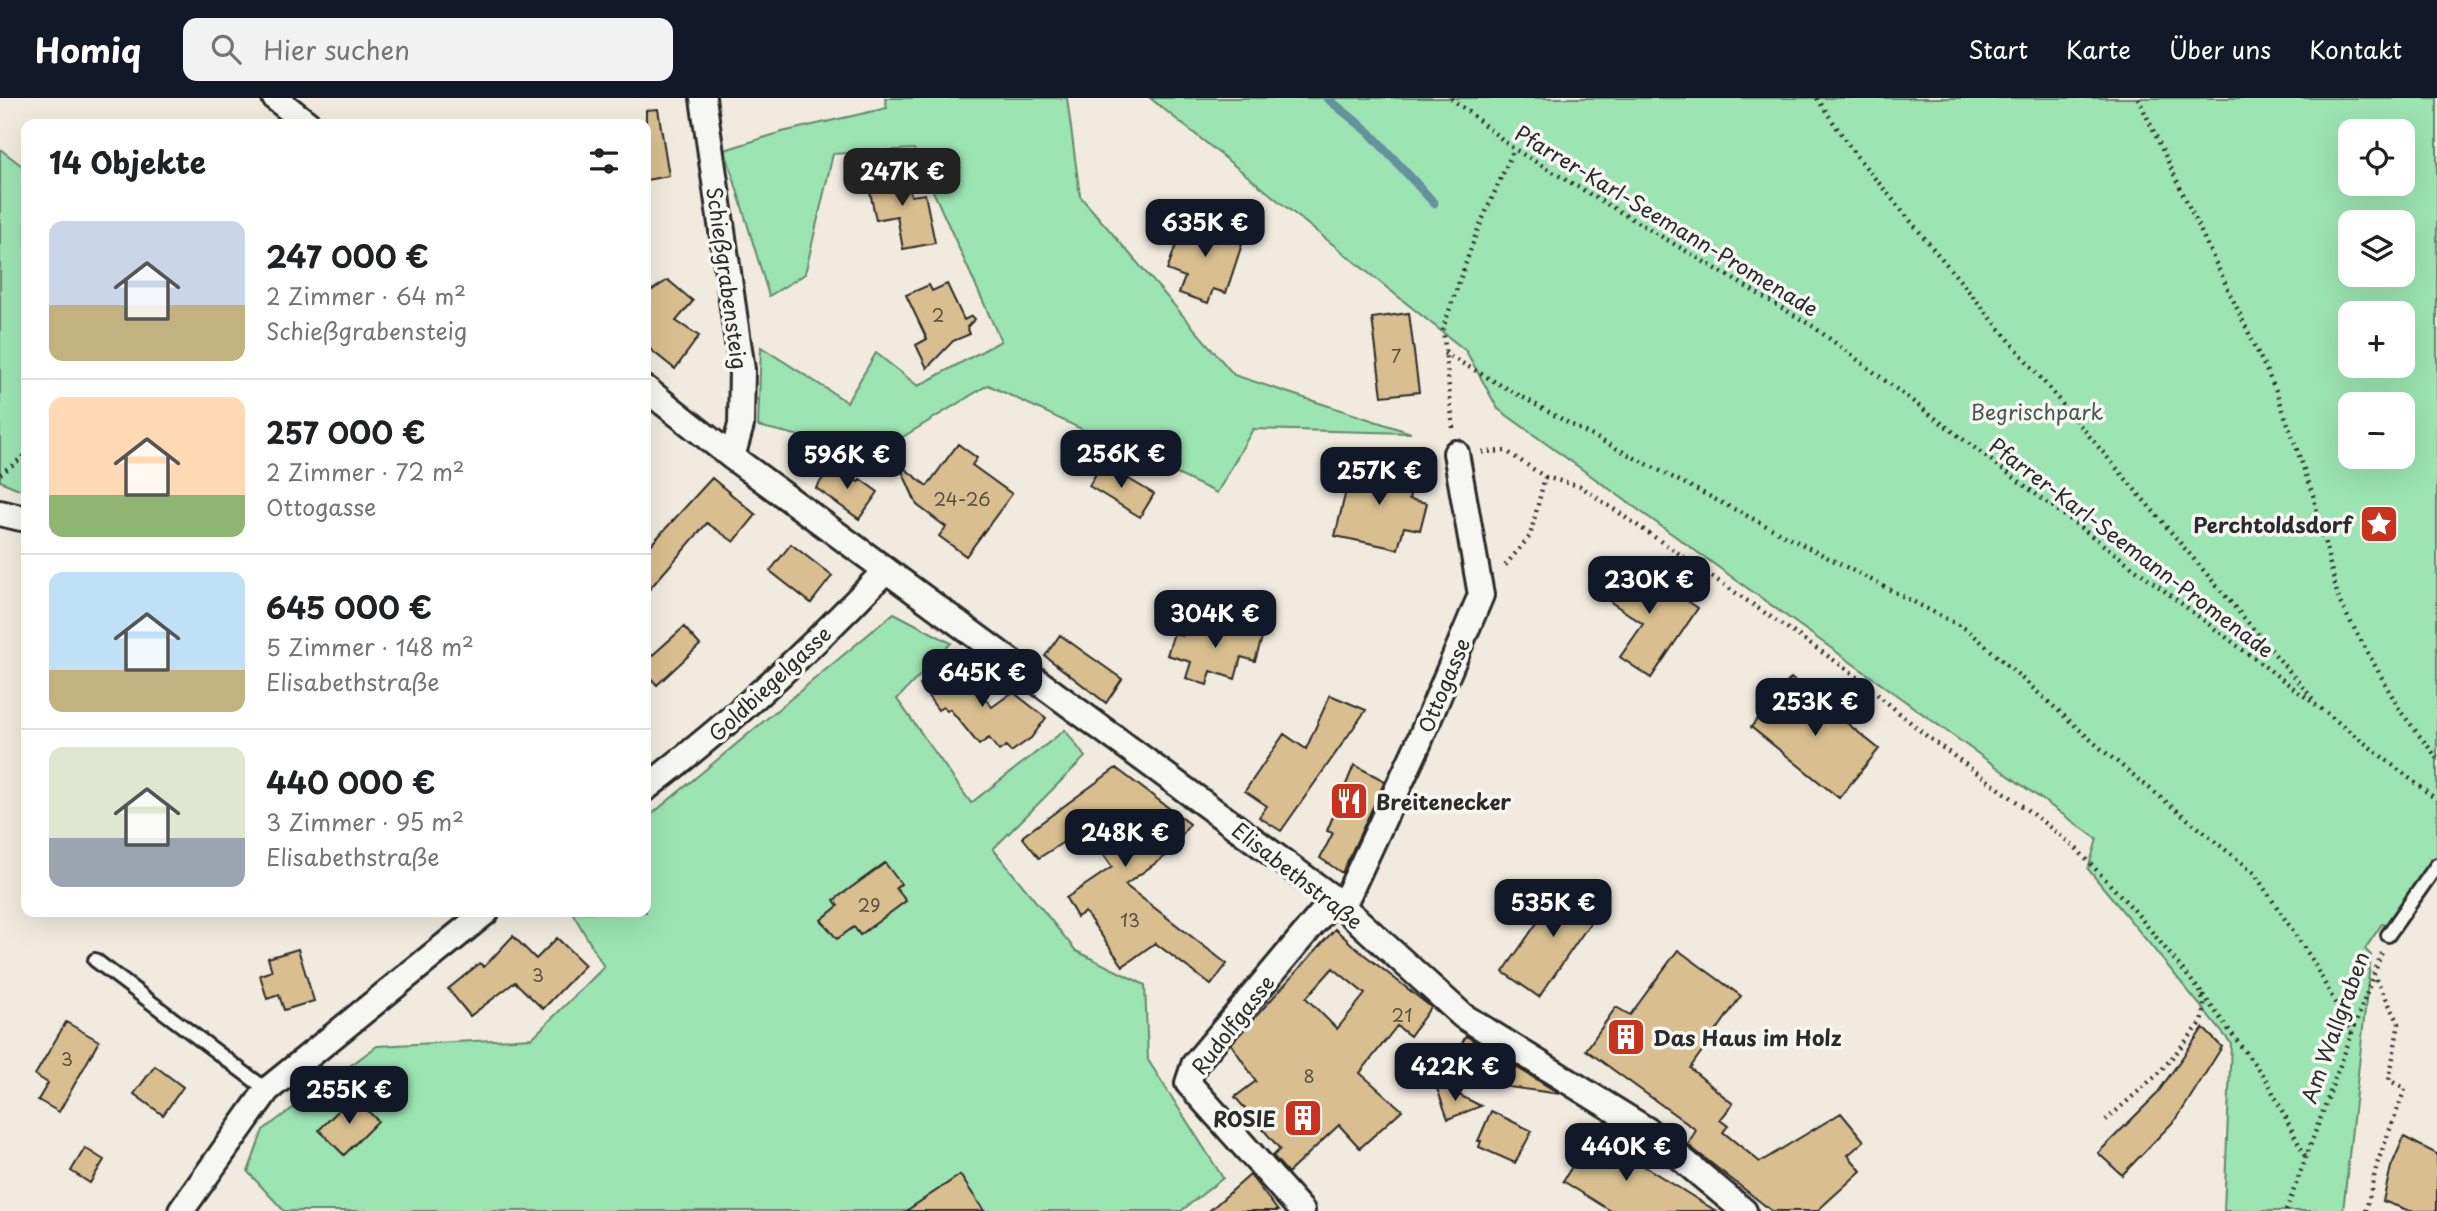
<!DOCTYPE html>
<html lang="de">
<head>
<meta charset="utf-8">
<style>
  :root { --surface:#fff; --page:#f2f2f2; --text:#202124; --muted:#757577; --line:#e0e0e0; --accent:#111827 }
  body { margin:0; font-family:"Playpen Sans",sans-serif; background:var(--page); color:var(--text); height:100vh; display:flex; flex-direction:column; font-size:26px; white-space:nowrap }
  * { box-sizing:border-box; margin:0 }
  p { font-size:23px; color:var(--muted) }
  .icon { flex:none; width:38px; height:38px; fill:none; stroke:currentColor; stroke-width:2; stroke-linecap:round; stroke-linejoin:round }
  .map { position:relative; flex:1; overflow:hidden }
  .panel { position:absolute; left:21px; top:21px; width:630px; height:798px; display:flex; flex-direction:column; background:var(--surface); border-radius:14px; box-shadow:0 7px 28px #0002 }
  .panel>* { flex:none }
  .buttons { position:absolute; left:2338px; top:21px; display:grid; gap:14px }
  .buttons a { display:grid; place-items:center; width:77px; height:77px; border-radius:14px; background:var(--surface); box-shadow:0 7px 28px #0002; font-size:35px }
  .price { position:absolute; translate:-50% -60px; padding:0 16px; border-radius:14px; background:var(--accent); color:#fff; font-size:23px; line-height:46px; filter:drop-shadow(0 2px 4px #0008) }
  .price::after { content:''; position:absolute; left:50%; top:42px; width:21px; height:16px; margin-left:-10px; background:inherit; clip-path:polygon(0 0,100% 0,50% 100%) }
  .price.current { background:#222; color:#fff }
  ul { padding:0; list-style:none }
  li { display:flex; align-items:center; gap:21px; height:175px; padding:0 28px }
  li+li { border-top:2px solid var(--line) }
  li span { display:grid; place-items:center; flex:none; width:196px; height:140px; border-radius:14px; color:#555 }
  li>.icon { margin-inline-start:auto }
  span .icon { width:84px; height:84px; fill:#fffc; stroke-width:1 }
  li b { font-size:30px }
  h2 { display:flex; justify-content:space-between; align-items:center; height:84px; padding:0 28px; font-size:30px }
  header { display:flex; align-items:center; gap:42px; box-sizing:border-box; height:98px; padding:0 35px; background:var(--accent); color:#fff }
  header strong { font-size:33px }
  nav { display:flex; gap:38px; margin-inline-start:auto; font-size:24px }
  .search { width:490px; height:63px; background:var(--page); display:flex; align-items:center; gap:18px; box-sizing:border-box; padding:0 24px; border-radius:14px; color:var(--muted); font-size:26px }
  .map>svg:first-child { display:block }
  .green { fill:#9ce4b1; stroke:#64886e; stroke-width:2; fill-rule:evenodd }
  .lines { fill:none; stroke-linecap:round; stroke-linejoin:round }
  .stream { stroke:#63929c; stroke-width:9 }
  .building { fill:#d9bf8f; stroke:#2b2b2b; stroke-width:2; fill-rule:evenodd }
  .service-casing { stroke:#2b2b2b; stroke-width:18 }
  .minor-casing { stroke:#2b2b2b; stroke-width:30 }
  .path { stroke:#2b2b2b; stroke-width:4.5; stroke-dasharray:2 5; stroke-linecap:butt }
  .service { stroke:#f6f6f2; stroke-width:12 }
  .minor { stroke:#f6f6f2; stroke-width:24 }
  .labels { text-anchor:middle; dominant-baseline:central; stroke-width:7; stroke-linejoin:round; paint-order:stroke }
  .number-label { font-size:18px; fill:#565044 }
  .street-label { font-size:21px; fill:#2b2b2b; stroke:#f6f6f2 }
  .park-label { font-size:21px; fill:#47594c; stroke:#f6f6f2 }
  .poi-label { font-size:21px; font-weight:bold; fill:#2b2b2b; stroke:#f6f6f2; text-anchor:end }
</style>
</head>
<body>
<header>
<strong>Homiq</strong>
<div class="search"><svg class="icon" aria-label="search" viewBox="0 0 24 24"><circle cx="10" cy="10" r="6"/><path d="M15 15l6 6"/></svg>Hier suchen</div>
<nav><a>Start</a><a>Karte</a><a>Über uns</a><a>Kontakt</a></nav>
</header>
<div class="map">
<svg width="2437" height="1113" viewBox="0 0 2437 1113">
  <rect width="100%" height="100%" fill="#f0ebde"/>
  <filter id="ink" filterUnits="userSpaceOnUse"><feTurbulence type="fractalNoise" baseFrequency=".0143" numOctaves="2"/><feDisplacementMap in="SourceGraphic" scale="14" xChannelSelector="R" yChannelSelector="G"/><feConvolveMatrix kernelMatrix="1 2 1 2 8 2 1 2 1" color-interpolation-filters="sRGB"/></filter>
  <g filter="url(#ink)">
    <path class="green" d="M885 0H1067L1080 98 1234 277 1411 335 1253 331 1217 395 988 287 875 356 758 328 761 249 847 304 876 255 918 288 1001 243 914 51 833 56 805 176 769 198 725 52 782 34 887 10Z
      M1150 0H2437V759L2392 825 2382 826 2365 851 2371 857 2343 1113H2224L2231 945 2088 771 2097 741 1498 311 1466 253ZM2350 33H2403V86H2350ZM2350 124H2403V177H2350ZM2350 215H2403V268H2350ZM2350 306H2403V359H2350Z
      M0 51 26 71V394L0 383Z
      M894 515 951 545 897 601 971 705 1065 632 1085 659 993 751 1076 853 1145 887 1148 962 1223 1080 1181 1113H284L248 1074 263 1032 377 948 532 940 604 869 572 814H646V721Z"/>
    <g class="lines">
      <path class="stream" d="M1327 0 1369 34 1434 105"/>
    </g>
    <path class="building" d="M658 11 669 78 646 82V12Z
      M905 72 911 98 925 96 935 145 903 151 897 118 876 122 867 80Z
      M1186 119 1244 140 1226 195 1213 191 1208 205 1179 195 1185 179 1167 172Z
      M668 182 693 203 676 223 699 238 675 271 646 248V196Z
      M947 186 964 222 972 218 975 221 967 229 970 236 953 243 927 270 916 247 927 241 906 197 929 187 932 193Z
      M1409 215 1419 294 1382 298 1372 220Z
      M958 346 977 360 972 367 1012 396 966 458 939 438 946 429 917 407 899 366 927 388Z
      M1353 364 1414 380 1409 401 1427 405 1420 432 1404 429 1398 451 1335 438Z
      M1102 365 1154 396 1140 419 1089 388Z
      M833 366 858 384 860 381 878 394 859 421 816 390Z
      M712 380 756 417 734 444 707 425 646 495V452Z
      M791 446 832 478 811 505 770 473Z
      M1626 461 1698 510 1651 580 1620 559 1643 526 1602 498Z
      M1203 524 1233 533 1235 525 1264 533 1255 563 1241 559 1235 581 1211 573 1207 587 1186 580 1191 564 1167 557 1174 535 1182 538 1185 527 1200 532Z
      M684 529 700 547 657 587 646 575V563Z
      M1060 537 1122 581 1106 605 1045 558Z
      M953 559 992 609 1013 594 1046 620 1031 640 1011 654 1006 648 999 653 989 640 979 647 950 611 947 613 943 609 938 612 920 587Z
      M1791 580 1879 651 1839 700 1751 629Z
      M1330 597 1366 612 1281 733 1259 719 1267 708 1245 693 1284 636 1306 651Z
      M1354 667 1385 683 1342 775 1320 760 1333 735 1327 733Z
      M1116 670 1190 726 1167 757 1125 787 1227 866 1211 887 1155 845 1123 868 1085 814 1077 819 1066 800 1112 769 1085 730 1039 760 1023 740V738Z
      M885 765 901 786 896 790 906 803 860 837 854 829 837 841 821 822 838 808 834 802Z
      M1585 787 1606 802 1539 899 1503 874 1559 793 1574 803Z
      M1335 831 1357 851 1431 909 1410 938 1397 928 1360 975 1402 1012 1360 1050 1339 1027 1288 1075 1273 1058 1280 1051 1235 999 1256 983 1231 946ZM1333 870 1365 896 1337 931 1306 900Z
      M513 838 536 861 557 840 585 867 543 911 515 884 470 918 448 891 480 865 484 869Z
      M298 851 314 903 284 912 279 897 267 901 260 877 272 873 268 860Z
      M1678 852 1741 898 1690 970 1733 1006 1720 1022 1728 1028 1723 1034 1760 1064 1841 1015 1864 1043 1848 1057 1861 1073 1817 1113H1772L1688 1047 1696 1032 1586 952 1616 909 1630 917Z
      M66 924 99 943 59 1014 38 1002 48 985 35 977Z
      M2203 930 2222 949 2178 1019 2122 1077 2098 1055 2156 997Z
      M1466 938 1560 996 1458 982 1463 963 1455 957Z
      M155 968 183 989 163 1017 134 996Z
      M1435 985 1481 1008 1448 1021Z
      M353 998 378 1023 344 1057 319 1032Z
      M1491 1013 1532 1033 1515 1065 1479 1049 1481 1043H1478Z
      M2404 1039 2437 1056V1113H2410L2383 1103 2391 1069Z
      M1590 1040 1596 1044 1599 1040 1716 1113H1611L1563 1083Z
      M85 1050 104 1062 90 1085 71 1073Z
      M960 1077 984 1113H906Z
      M1250 1077 1278 1113H1209Z"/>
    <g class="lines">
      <g class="service-casing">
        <path id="service" d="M2388 837 2437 767
          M95 862 267 992"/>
      </g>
      <g class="minor-casing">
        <path id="minor" d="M275 0 308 26
          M703 0 742 272 741 327 732 359
          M646 291 732 359 1334 801 1463 918 1647 1032 1744 1113
          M0 415 21 420
          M646 690C732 624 812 550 886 472
          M1343 808 1416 651 1481 497 1456 355
          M181 1113 267 992 486 814
          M1302 1113 1188 985 1194 967 1334 801"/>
      </g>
      <path class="path" d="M1451 0 1514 51 1814 229 2320 610 2437 702
        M1817 0 1854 55 2073 319 2313 601
        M2138 0 2277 295 2313 397 2339 503 2401 614 2437 660
        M1444 255 1581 332 1968 532 2100 650 2254 775 2311 860 2353 938
        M1453 330 1443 230 1476 136 1514 51
        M1482 354 1506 353 1545 379 1530 438 1503 470
        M0 376 26 357
        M1545 379 1580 388 1851 574 1929 640 2008 697 2074 748 2134 812 2200 893 2204 906V917L2202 924 2159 975 2106 1022
        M2203 897 2267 983 2306 1060
        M2286 1113 2382 854
        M2366 1113 2377 1066 2405 991 2389 982 2399 925 2374 878"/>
      <use href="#service" class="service"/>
      <use href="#minor" class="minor"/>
    </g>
  </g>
  <defs>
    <g id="sight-square" transform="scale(2.0125)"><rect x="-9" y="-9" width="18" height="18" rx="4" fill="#c8321e" stroke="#f6f6f2"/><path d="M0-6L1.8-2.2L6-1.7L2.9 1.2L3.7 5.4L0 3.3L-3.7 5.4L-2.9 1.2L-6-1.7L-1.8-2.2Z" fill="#fff"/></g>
    <g id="restaurant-square" transform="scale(2.0125)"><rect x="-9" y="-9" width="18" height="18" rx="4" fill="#c8321e" stroke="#f6f6f2"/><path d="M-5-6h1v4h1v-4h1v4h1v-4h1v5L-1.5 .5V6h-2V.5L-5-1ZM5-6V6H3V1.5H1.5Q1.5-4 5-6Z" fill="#fff"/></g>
    <g id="building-square" transform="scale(2.0125)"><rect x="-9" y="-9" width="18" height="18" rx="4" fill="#c8321e" stroke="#f6f6f2"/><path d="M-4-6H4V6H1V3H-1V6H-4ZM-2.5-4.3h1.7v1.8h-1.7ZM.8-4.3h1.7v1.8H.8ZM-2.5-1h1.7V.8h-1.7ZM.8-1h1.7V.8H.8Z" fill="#fff"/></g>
  </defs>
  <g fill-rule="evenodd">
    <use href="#sight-square" x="2379" y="426"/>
    <use href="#restaurant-square" x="1349" y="703"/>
    <use href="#building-square" x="1626" y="939"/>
    <use href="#building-square" x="1303" y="1020"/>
  </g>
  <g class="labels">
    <g class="number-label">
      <text x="938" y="216">2</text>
      <text x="1396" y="257">7</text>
      <text x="962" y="400">24-26</text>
      <text x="869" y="806">29</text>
      <text x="1130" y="821">13</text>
      <text x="538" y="876">3</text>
      <text x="1402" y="916">21</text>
      <text x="67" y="960">3</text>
      <text x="1309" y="977">8</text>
    </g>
    <g class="street-label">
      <text transform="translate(1667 122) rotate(31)">Pfarrer-Karl-Seemann-Promenade</text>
      <text transform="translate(728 180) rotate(82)">Schießgrabensteig</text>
      <text transform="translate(2132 449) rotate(37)">Pfarrer-Karl-Seemann-Promenade</text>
      <text transform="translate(769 585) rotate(-43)">Goldbiegelgasse</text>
      <text transform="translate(1443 587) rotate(-67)">Ottogasse</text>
      <text transform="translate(1298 777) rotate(38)">Elisabethstraße</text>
      <text transform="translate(1232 926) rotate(-52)">Rudolfgasse</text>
      <text transform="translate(2334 929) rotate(-70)">Am Wallgraben</text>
    </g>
    <g class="park-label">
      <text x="2037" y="313">Begrischpark</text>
    </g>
    <g class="poi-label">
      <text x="2352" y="426">Perchtoldsdorf</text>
      <text x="1376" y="703" text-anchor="start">Breitenecker</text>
      <text x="1653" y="939" text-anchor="start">Das Haus im Holz</text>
      <text x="1276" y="1020">ROSIE</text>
    </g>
  </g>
</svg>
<div class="buttons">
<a><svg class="icon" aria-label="locate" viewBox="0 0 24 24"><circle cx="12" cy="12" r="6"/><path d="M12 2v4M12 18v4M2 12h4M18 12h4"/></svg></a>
<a><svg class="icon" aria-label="layers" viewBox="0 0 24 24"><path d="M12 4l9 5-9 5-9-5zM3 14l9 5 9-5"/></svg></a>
<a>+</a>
<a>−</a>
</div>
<b class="price current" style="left:902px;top:110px">247K €</b>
<b class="price" style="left:1205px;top:161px">635K €</b>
<b class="price" style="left:1121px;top:392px">256K €</b>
<b class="price" style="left:847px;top:393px">596K €</b>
<b class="price" style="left:1379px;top:409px">257K €</b>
<b class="price" style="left:1649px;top:518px">230K €</b>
<b class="price" style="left:1215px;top:552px">304K €</b>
<b class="price" style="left:982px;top:611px">645K €</b>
<b class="price" style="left:1815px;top:640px">253K €</b>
<b class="price" style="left:1125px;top:771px">248K €</b>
<b class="price" style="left:1553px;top:841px">535K €</b>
<b class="price" style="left:1455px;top:1005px">422K €</b>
<b class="price" style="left:349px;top:1028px">255K €</b>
<b class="price" style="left:1626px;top:1085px">440K €</b>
<section class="panel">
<h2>14 Objekte<svg class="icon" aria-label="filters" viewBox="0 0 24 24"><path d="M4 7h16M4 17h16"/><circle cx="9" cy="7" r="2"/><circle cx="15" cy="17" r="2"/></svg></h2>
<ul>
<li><span style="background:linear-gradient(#c9d6e8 60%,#c2b280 0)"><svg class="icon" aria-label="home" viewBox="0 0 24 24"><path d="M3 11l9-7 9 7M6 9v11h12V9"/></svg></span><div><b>247 000 €</b><p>2 Zimmer · 64 m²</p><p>Schießgrabensteig</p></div></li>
<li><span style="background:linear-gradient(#ffd9b3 70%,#8fb573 0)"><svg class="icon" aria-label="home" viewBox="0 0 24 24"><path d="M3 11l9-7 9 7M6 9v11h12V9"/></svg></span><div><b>257 000 €</b><p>2 Zimmer · 72 m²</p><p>Ottogasse</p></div></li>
<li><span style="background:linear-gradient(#bfe0f5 70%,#c2b280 0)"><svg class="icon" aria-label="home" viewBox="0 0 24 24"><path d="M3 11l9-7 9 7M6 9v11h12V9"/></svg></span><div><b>645 000 €</b><p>5 Zimmer · 148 m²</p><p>Elisabethstraße</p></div></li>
<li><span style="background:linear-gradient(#dfe7d0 65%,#9aa5b1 0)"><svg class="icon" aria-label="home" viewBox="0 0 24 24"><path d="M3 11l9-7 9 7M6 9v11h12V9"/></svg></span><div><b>440 000 €</b><p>3 Zimmer · 95 m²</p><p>Elisabethstraße</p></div></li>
</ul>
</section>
</div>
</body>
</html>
